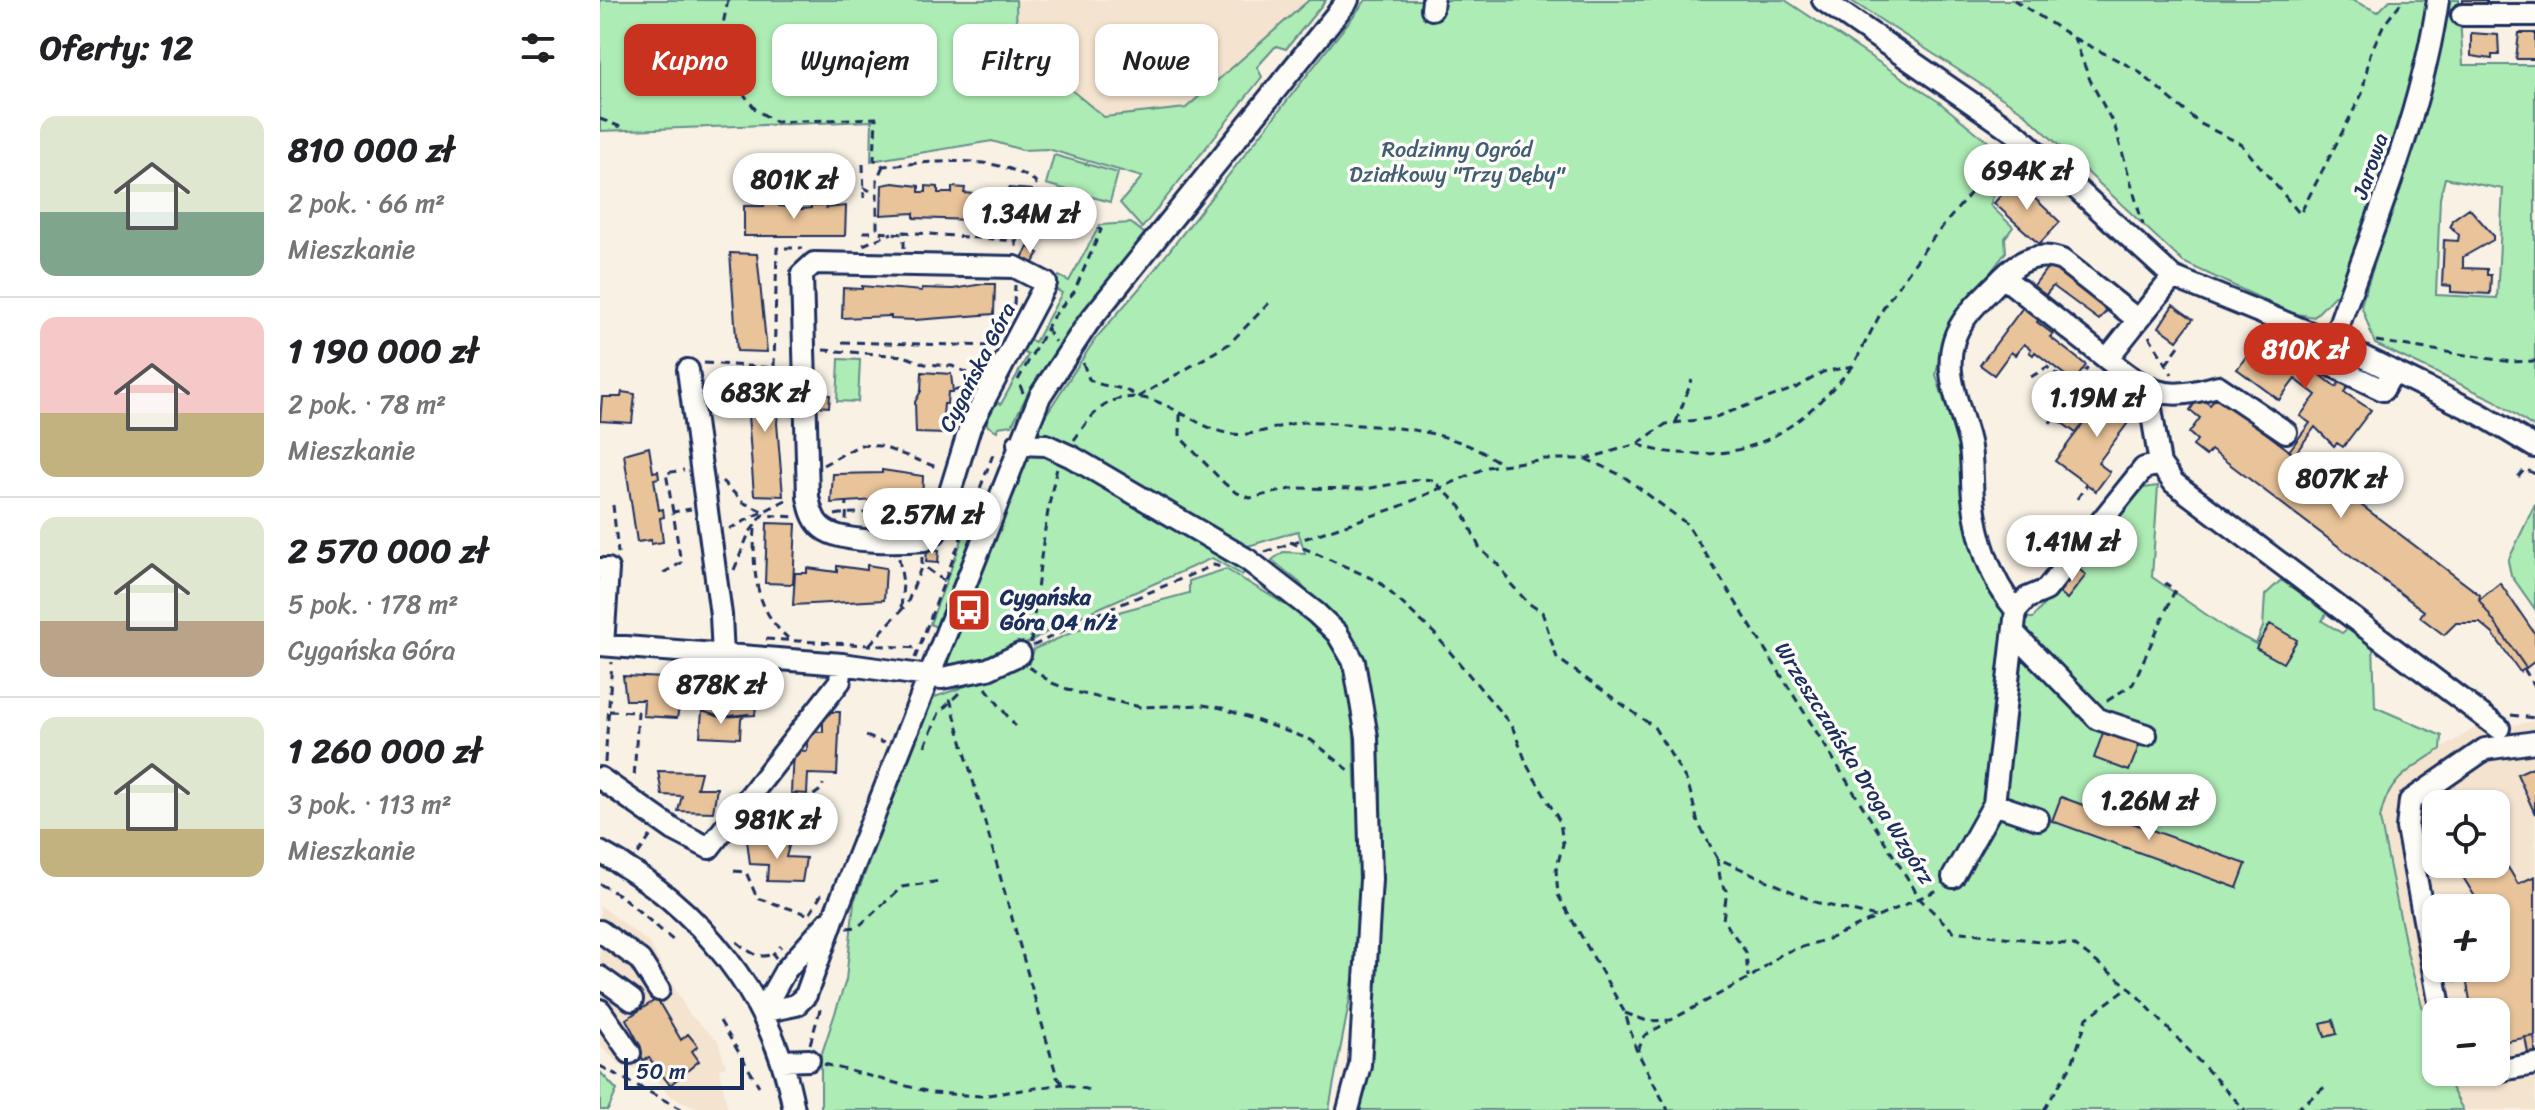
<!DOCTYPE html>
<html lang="pl">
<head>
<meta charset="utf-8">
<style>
  :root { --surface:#fff; --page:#f2f2f2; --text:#202124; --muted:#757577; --line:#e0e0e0; --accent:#c8321e }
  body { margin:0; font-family:Sriracha,sans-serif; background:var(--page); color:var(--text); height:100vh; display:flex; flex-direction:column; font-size:30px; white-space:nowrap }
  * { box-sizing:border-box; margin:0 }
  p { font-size:26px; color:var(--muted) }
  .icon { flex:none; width:44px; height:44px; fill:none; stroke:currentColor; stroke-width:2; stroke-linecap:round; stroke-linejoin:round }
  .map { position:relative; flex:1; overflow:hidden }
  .side { display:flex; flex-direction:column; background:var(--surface); width:600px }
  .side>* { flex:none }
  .hud { position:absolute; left:24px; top:24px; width:760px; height:72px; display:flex; gap:16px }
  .buttons { position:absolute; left:1822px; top:790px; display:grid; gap:16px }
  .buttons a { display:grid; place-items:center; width:88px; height:88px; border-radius:16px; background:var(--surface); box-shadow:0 2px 6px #0004; font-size:40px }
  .scale { position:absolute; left:24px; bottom:20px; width:120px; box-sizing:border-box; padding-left:8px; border:4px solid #1b2f5e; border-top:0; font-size:22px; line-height:28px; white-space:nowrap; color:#1b2f5e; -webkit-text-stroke:6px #fdfcf7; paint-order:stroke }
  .price { position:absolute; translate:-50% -68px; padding:0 18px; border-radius:28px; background:#fff; color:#222; font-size:26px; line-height:52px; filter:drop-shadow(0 2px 4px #0008) }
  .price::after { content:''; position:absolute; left:50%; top:48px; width:24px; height:18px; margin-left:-12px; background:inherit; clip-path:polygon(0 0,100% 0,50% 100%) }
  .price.active { background:var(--accent); color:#fff }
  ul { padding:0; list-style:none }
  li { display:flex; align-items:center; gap:24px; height:200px; padding:0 40px }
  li+li { border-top:2px solid var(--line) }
  li span { display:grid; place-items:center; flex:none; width:224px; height:160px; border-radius:16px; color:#555 }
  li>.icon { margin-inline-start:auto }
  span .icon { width:96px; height:96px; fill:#fffc; stroke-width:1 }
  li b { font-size:34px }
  h2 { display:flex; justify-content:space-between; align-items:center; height:96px; padding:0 40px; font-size:34px }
  .chip { padding:0 28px; border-radius:16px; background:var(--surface); box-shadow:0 2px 6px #0004; font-size:28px; line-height:72px }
  .chip.active { background:var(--accent); color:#fff }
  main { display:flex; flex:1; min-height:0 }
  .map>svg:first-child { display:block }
  .built { fill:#f4e3ce; fill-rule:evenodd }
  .green { fill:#adecb4; stroke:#648e89; stroke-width:2; fill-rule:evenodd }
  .building { fill:#e9c399; stroke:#1b2f5e; stroke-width:2 }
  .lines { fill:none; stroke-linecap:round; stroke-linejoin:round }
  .minor-casing { stroke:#1b2f5e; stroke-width:26 }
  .path { stroke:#1b2f5e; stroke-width:3; stroke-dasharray:8 6; stroke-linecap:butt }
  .minor { stroke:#fdfcf7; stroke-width:20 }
  .labels { text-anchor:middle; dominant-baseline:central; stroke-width:7; stroke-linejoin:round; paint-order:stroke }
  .park-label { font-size:22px; fill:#405e74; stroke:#fdfcf7 }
  .street-label { font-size:22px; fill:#1b2f5e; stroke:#fdfcf7 }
  .poi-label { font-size:22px; font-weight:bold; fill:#1b2f5e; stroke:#fdfcf7; text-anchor:start }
</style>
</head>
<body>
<main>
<section class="side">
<h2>Oferty: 12<svg class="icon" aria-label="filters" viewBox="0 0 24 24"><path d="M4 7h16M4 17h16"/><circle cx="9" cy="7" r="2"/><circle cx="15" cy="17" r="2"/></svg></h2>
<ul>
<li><span style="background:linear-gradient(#dfe7d0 60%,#7fa58c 0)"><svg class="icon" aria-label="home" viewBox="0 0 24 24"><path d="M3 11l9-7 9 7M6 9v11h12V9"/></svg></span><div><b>810 000 zł</b><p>2 pok. · 66 m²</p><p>Mieszkanie</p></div></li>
<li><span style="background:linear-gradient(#f6c9c9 60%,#c2b280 0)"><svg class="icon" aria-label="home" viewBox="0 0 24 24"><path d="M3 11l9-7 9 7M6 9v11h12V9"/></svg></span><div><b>1 190 000 zł</b><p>2 pok. · 78 m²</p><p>Mieszkanie</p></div></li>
<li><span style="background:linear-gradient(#dfe7d0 65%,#b9a48a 0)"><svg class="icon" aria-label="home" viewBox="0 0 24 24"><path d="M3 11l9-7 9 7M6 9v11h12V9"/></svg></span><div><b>2 570 000 zł</b><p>5 pok. · 178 m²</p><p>Cygańska Góra</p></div></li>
<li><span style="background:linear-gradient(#dfe7d0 70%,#c2b280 0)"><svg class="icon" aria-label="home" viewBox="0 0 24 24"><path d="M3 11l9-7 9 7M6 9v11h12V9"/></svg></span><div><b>1 260 000 zł</b><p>3 pok. · 113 m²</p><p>Mieszkanie</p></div></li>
</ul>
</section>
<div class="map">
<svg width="1935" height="1110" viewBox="0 0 1935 1110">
  <rect width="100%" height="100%" fill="#f9f1e4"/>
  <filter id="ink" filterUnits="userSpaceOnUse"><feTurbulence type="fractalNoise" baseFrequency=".0125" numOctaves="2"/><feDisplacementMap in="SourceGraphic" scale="16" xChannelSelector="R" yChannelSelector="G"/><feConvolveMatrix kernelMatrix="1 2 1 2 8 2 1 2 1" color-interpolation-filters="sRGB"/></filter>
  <g filter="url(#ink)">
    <path class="built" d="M416 0H709L586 108 503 117 417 45Z
      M1935 721V1110H1863L1843 1072H1896V1012H1836V1055L1808 956 1785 835H1782L1781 809 1788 792 1803 772 1880 725 1887 730ZM1836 804H1896V864H1836ZM1836 908H1896V968H1836Z
      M0 905 49 943 89 1014 118 1041 126 1067 119 1069 128 1110H102L70 1096 50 1073 19 1064 0 1045Z"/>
    <path class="green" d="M0 0H416L417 45 504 117 586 108 709 0H726L686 49 676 46 657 67 662 77 542 228 520 203 542 177 448 149 422 150 392 141 271 161 272 121 0 131Z
      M766 0H821L828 12 844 0H1185L1339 102 1407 157 1390 205 1413 227 1405 238 1406 252 1344 334 1336 375 1361 456 1369 523 1407 617 1398 803 1421 618H1433L1537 489 1558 486 1552 577 1627 629 1656 644 1663 627 1665 595 1681 580 1727 612 1722 621 1742 633 1751 626 1773 643 1775 707 1842 736 1841 749C1811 768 1786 781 1780 819L1808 956 1836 1055V1072H1843L1863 1110H760L782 882 781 790 774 722 762 667 700 583 672 560 683 552 705 553 698 531 638 549 435 429 441 415 445 416 496 338 544 283Z
      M1250 0H1752L1778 12 1790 0H1831L1827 35 1739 296 1735 295 1714 317 1692 313 1583 262 1422 111Z
      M1847 0H1859L1863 65H1935V428L1894 400 1775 344 1761 305 1811 152ZM1845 178 1903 189 1897 298 1836 295 1840 198Z
      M454 155 518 173 510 202 446 184Z
      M601 198 603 199 479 353C515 299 560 250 601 198Z
      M531 223 549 237 460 346 430 396 427 395 412 425 398 427 397 431 388 426 384 416 393 401 401 404 428 355 419 350 426 338 435 342 462 293 453 288 459 276 469 281 500 225Z
      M239 359 260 360 258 402 237 401Z
      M435 453 469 462 646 571 642 575 612 558 456 627 387 666H351L346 659 352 644H355L377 589 373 587 423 460Z
      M1935 504V609L1911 575 1908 561Z
      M367 527 374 530 336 627 330 624Z
      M626 569C660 591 710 613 733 648 758 687 753 734 755 778 756 810 763 842 763 875 763 953 742 1033 729 1110H221V1056L246 980 254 902 332 698 430 663 434 649 522 611 589 593V581Z
      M0 1072 17 1090 8 1110H0Z"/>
    <path class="building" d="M1863 0H1887V5L1863 4Z
      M1871 33 1898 35 1899 55H1892V59L1871 56Z
      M1919 33H1935V59H1916Z
      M1415 180 1460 222 1439 244 1394 203Z
      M293 183 319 186V192H326V186L338 187V193H352V187L365 188 364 193 376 194 375 200H382V194L395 195 394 200H401V194L408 195 409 188 432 190 430 222 369 225 370 220 314 218V213L281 215 282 185Z
      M165 203H179V206L192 207V210L211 208V205H226V208L246 206 245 236H144V206H164Z
      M1869 208 1893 235V240L1863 257V268L1887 269V275H1891L1890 294 1851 292V286L1842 285 1844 240 1858 241 1859 235 1850 226 1852 220Z
      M428 247 439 253 432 264 422 258Z
      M130 253 157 254 167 352 137 351Z
      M1450 264 1509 308 1499 320 1453 286 1444 297 1432 288Z
      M383 284H395L394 314 315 320 291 319V316L242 318 243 288 262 289V286L322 291V288L353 289Z
      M1427 302 1443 314 1437 322 1453 334 1450 337 1486 365 1474 382 1435 352 1433 355 1429 352 1431 349 1424 344 1415 355 1411 352 1394 375 1380 365Z
      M1573 305 1593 319 1577 340 1559 327Z
      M1665 331 1736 387 1740 382 1748 387 1744 392 1771 410 1743 447 1737 443 1734 446 1715 427 1694 455 1689 451 1710 423 1700 416 1716 395 1695 379 1679 400 1637 369Z
      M322 372 351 374 353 392H348L347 404H344L343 416H350L345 434 316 433 315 402 321 391Z
      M152 374 182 375 177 423 183 496 154 495 148 415Z
      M1511 387 1539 408 1498 463 1510 472 1496 491 1455 461Z
      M22 392 35 394 32 423 0 421 2 397H21Z
      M218 394 230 395 229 407 217 406Z
      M1617 396 1880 595 1879 600 1926 668 1920 672 1893 634 1880 623H1856L1844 635 1820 617 1824 611 1611 450 1606 456 1593 446 1597 440 1589 433 1600 418 1590 410 1599 397 1610 405Z
      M1467 402 1474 408 1477 403 1488 417 1476 433 1455 418Z
      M49 447 53 472 58 471 59 478 54 479 59 510 63 509 64 517 60 518 63 542 51 544V540L37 542 24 454Z
      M282 470 323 476 322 505 277 500 231 503 233 474 282 473Z
      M167 523 196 524 193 584 165 583Z
      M327 549 339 550 338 563 326 562Z
      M267 565 286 568 284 600 193 605 195 573H207V568L237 572V566L267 570Z
      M1476 567 1486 575 1467 599 1458 592Z
      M1900 583 1935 634V661L1926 668 1879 600Z
      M1670 624 1697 640 1683 663 1656 648Z
      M23 676 65 678 62 693 82 694 77 718 43 716 44 700H26Z
      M104 680 158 684 155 715 120 717 102 711Z
      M102 711 120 717 147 714 141 719 140 738 100 736Z
      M223 712H240L237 775 208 774 207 794 191 793 193 750 207 751 208 731 223 732Z
      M1504 730 1540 743 1529 771 1494 758Z
      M1935 766V814L1917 774Z
      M58 771 101 772 97 788H117L113 812 78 811 82 796 62 795Z
      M1852 794 1855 799 1863 794 1870 804H1836Z
      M1461 797 1646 864 1637 888 1452 821Z
      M1836 804V833L1823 812Z
      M147 840 190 842 186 857 206 858 202 882 167 881 168 865 150 864Z
      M1896 847 1918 884 1935 876V1036L1896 1043V1012H1872L1866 978 1877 974 1876 968H1896V908H1864L1877 900 1855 864H1896Z
      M57 999 81 1040 88 1034 98 1046 92 1051 99 1061 70 1085 49 1058 43 1060 38 1050 41 1047 26 1019Z
      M1733 1020 1737 1034 1725 1037 1721 1023Z
      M1934 1036 1935 1044V1057L1928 1053 1925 1037Z"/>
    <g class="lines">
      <g class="minor-casing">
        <path id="minor" d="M1223 0 1418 135 1573 277 1733 342 1880 414 1935 447
          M832 9 833 0
          M1862 15H1935
          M214 263 415 267 446 283 370 427 341 521 335 533 325 540C301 542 236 544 220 526 212 518 210 507 208 497L202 274Z
          M1403 277 1507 359
          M1538 320 1507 359C1551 393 1562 402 1618 386L1686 432
          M88 370 121 615 123 656
          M1793 372 1783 390 1726 363C1765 243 1820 126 1838 0
          M418 444 446 445 472 457 648 560 716 613 737 633 754 662 767 737 771 879 760 1065 748 1110
          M1560 464 1574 483 1899 728
          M0 569H8L3 645
          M1416 610 1427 598 1446 590 1544 468 1560 464 1548 390
          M1414 633 1498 719 1546 735
          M0 645 242 664 342 678 388 669 420 654
          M0 778 74 830 109 848 240 681 242 664
          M1394 804 1438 819
          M0 852C100 906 174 997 194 1110
          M1353 877 1394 804 1416 610C1390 580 1377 537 1373 497 1371 479 1373 460 1369 442 1361 408 1343 375 1354 340 1361 316 1385 296 1402 278 1420 260 1438 251 1462 260L1538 320 1573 277
          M0 931 40 960 59 990
          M0 977 32 1000
          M0 1010 30 1053
          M162 1012 196 1005 206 995 235 914 440 396 488 323 748 0
          M162 1012 185 971 228 922
          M1841 1012 1807 828 1810 801 1885 749 1935 742
          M182 1061 209 1060
          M1896 1071 1935 1064
          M1869 1072H1891"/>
      </g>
      <path class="path" d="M128 0 121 34 139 74V88L156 110 176 122 276 118 274 159 283 166C331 163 391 152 435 181 443 206 437 225 416 241
        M1414 0 1474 38 1490 80 1515 127 1543 225
        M1474 38 1537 70 1599 123 1641 144 1700 214 1762 94 1770 54 1783 26 1803 0
        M0 119 21 127
        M263 164 264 198
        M283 166 277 179V232L304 234
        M263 187 276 194
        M263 232H277
        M263 245 292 233
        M304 248V232L416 241V249
        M414 305 415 285
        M447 328 455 342
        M1549 336 1572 374
        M1776 341 1911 362 1935 361
        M242 342 394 346
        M223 350 304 356 325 364 352 366 375 376
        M104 363 188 369
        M483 363 489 379C506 390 518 383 538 397L629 344 671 301
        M1566 364 1582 342
        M174 366 177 248H203
        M1431 377 1447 367 1472 386 1488 368
        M354 390H370
        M423 393 418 380 453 317 474 292 501 230 482 219
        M580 414V437L624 483 635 492 650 498 696 488 765 489 822 479 833 480 861 507 880 549 902 568 910 583 928 603 942 612 957 658 1054 727 1088 783 1098 823 1117 858 1215 902 1276 917
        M1076 422 1092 380
        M1450 423 1472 386
        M474 440C487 422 500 401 524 398 562 392 590 425 626 433 653 439 678 424 704 422 722 421 741 424 759 425 813 428 857 433 903 465
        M1038 444C1058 453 1077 453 1098 454 1169 455 1210 415 1253 366
        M986 459 1023 476 1087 524 1321 900 1353 931 1474 945 1529 987 1645 1110
        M223 465 260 445 280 446 339 468
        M1918 477 1925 469 1935 474
        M122 481 144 503 167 513
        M1477 499 1487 485
        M13 505 18 553
        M73 512 66 473 84 470
        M235 515C266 509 297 519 327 509
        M246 520 247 501
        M277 524V500
        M306 525 307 501
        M129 529 190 498
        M155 529C152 570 155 610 188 638
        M690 542 778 581 834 633 912 726 928 767 960 822 963 844 956 870 958 895 1025 1013 1036 1049 1068 1110
        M665 552 801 506 887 467 945 459H986L1037 444 1066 424 1113 418 1198 387 1223 372 1253 366 1285 305 1329 243 1408 148
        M322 557V565L344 581
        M299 558 303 583 301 610
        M134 570 149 533 163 515 196 517
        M63 573 81 563 73 512 91 509
        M166 639 318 648
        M431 643C438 584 443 525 457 468
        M270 644 307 604 322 565
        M433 646 486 619 614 565 624 568
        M315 658 394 452
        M429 667 452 683 475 692 540 707 603 705 622 708 711 740 749 770
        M1924 669 1935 686
        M386 688 415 726
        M350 699 457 1077 463 1084 490 1090
        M1507 701 1533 684 1575 590 1565 583
        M9 711 38 712 34 779
        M1911 715 1935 718
        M266 736 284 743
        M325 746 339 713 359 693
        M5 762 12 662
        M168 799 201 800 198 831
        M201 800H207L222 789 223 784
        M38 854 52 834
        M1117 858 1121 884 1127 890 1123 920 1146 952 1148 977
        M134 871 146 872 157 898 210 915
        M0 884 21 896 75 942
        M1855 908 1872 898
        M210 913 223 892
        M247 928 258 927 302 887 340 881
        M137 942C148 951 158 960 173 954
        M176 958 173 954 181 946
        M1854 981 1863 977
        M1025 1013 1047 1021 1071 1020 1151 977 1183 953 1231 938 1340 889
        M120 1021 159 1086
        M210 1044 220 1010 217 1006
        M1038 1051 1044 1036 1068 1022
        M224 1064 333 1093 381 1096 463 1084
        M0 1066 83 1110
        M1444 1110 1472 1064 1487 1018 1527 988
        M1696 1110 1726 1086"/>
      <use href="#minor" class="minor"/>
    </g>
  </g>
  <defs>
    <g id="bus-square" transform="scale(2.3)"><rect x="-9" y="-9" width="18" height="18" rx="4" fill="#c8321e" stroke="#fdfcf7"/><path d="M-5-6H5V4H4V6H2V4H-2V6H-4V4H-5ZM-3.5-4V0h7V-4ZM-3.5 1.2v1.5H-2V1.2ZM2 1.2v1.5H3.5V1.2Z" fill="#fff"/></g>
  </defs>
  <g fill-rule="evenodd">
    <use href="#bus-square" x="369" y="610"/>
  </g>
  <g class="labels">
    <g class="park-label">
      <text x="857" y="149">Rodzinny Ogród<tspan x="857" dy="25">Działkowy "Trzy Dęby"</tspan></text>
    </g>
    <g class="street-label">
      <text transform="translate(1770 166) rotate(-71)">Jarowa</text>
      <text transform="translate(377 367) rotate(-63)">Cygańska Góra</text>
      <text transform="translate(1255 763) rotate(58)">Wrzeszczańska Droga Wzgórz</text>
    </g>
    <g class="poi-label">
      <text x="400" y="597">Cygańska<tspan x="400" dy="25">Góra 04 n/ż</tspan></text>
    </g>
  </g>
</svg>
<div class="buttons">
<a><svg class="icon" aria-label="locate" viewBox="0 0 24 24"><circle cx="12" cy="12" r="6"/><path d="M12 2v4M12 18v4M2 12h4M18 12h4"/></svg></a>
<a>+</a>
<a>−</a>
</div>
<div class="scale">50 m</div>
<b class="price" style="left:1427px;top:212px">694K zł</b>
<b class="price" style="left:194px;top:221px">801K zł</b>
<b class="price" style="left:430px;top:255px">1.34M zł</b>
<b class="price active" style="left:1705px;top:391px">810K zł</b>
<b class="price" style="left:165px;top:434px">683K zł</b>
<b class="price" style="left:1497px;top:439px">1.19M zł</b>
<b class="price" style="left:1741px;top:520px">807K zł</b>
<b class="price" style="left:332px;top:556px">2.57M zł</b>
<b class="price" style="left:1472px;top:583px">1.41M zł</b>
<b class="price" style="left:121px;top:726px">878K zł</b>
<b class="price" style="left:1549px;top:842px">1.26M zł</b>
<b class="price" style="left:177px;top:861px">981K zł</b>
<div class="hud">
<a class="chip active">Kupno</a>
<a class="chip">Wynajem</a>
<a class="chip">Filtry</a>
<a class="chip">Nowe</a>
</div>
</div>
</main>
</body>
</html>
